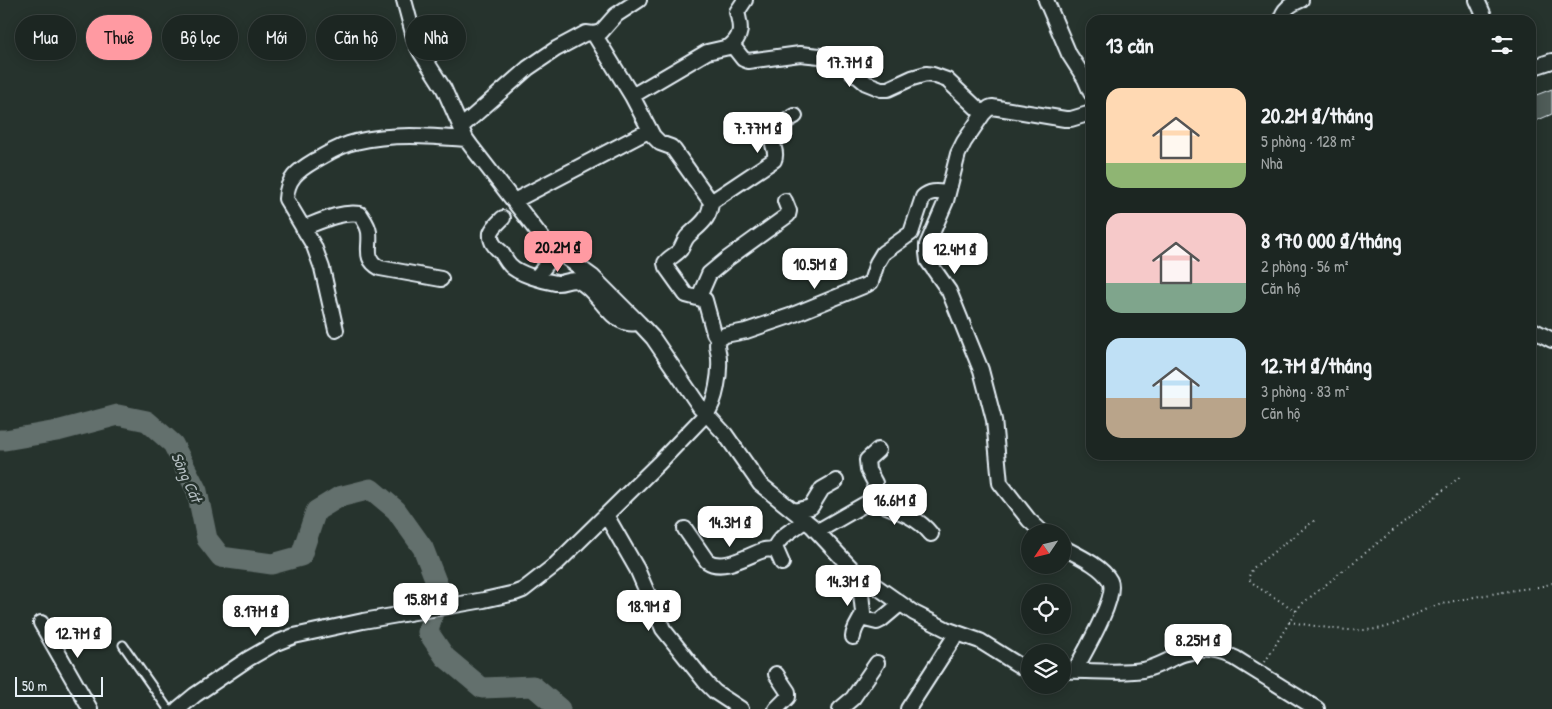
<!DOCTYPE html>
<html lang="vi">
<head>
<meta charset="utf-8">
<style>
  :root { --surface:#1c2622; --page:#29322f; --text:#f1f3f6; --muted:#a0a5a5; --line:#3a4340; --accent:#ff9aa2 }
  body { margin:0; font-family:"Patrick Hand",sans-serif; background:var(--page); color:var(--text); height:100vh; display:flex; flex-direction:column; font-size:19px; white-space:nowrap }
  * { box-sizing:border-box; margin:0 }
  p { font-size:16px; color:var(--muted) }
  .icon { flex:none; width:28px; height:28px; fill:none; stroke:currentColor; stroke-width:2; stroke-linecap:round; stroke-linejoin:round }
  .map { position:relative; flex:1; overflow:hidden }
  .drawer { position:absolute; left:1086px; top:15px; width:450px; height:445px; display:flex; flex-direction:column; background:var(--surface); border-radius:15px; box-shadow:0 2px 12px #0003,0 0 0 1px var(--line) }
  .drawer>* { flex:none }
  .hud { position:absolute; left:15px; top:15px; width:475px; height:45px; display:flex; gap:10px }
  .needle { width:32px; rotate:235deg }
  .tools { position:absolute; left:1021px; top:524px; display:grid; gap:10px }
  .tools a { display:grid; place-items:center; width:50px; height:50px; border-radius:50%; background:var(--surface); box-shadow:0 2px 12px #0003,0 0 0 1px var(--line); font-size:25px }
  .scale { position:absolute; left:15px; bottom:12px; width:88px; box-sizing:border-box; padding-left:5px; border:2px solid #e8f1f8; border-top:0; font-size:14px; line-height:18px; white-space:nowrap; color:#e8f1f8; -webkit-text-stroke:4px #26332d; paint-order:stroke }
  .price { position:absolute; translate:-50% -42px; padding:0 11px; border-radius:10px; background:#fff; color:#222; font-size:16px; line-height:32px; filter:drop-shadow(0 1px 2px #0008) }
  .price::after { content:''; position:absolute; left:50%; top:30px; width:15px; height:11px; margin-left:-8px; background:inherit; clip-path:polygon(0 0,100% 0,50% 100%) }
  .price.current { background:var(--accent); color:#111 }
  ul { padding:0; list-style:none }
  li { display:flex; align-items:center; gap:15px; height:125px; padding:0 20px }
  li span { display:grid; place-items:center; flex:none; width:140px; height:100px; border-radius:15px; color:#555 }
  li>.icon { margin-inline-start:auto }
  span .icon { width:60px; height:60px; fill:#fffc; stroke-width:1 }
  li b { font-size:21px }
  h2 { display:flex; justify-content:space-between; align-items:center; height:60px; padding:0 20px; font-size:21px }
  .pill { padding:0 18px; border-radius:22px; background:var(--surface); box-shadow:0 2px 12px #0003,0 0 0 1px var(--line); font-size:18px; line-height:45px }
  .pill.current { background:var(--accent); color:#111 }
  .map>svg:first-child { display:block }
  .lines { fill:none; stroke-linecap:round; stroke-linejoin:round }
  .river { stroke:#636f6d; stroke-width:21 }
  .building { fill:#505c59; stroke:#e8f1f8 }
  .service-casing { stroke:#e8f1f8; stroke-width:11 }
  .minor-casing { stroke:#e8f1f8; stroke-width:18 }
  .path { stroke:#e8f1f8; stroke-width:2; stroke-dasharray:1 4; stroke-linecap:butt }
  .service { stroke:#26332d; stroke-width:7 }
  .minor { stroke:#26332d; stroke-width:14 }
  .labels { text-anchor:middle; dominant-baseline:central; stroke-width:5; stroke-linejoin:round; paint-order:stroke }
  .water-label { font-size:16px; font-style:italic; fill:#b3bdc0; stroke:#26332d }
</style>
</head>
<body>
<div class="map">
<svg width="1552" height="709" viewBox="0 0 1552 709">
  <rect width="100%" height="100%" fill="#26332d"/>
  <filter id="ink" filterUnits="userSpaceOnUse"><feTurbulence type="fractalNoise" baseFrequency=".02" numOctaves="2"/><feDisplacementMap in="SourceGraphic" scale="10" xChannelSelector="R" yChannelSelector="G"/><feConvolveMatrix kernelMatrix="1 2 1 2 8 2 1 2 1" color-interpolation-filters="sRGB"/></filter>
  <g filter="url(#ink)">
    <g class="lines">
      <path class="river" d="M0 440H5L57 431 118 415 147 421 173 444 197 491 207 539 221 557 272 564 301 556 316 511 339 497 371 489 396 510 423 548 439 589 428 632 445 657 482 688 533 686 560 709"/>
    </g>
    <path class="building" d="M1552 89V114L1531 123V97Z"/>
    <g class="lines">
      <g class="service-casing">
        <path id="service" d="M123 645 168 709"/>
      </g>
      <g class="minor-casing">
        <path id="minor" d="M404 0 415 41 421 53 444 89 466 139 471 146 543 239 550 246 593 277 639 323 653 338 700 407 725 434 760 484 812 526 853 570 914 613 946 629 980 641 1025 669 1030 671
          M1046 0 1069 54 1085 79 1091 93
          M1477 0 1486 20
          M1281 20C1283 9 1291 4 1301 0
          M594 34 632 96 653 136 660 143 671 147 674 150 711 202C710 220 699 225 688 236 684 240 683 246 680 250 676 255 669 257 665 263L666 267 686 295 705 300 714 333 718 339
          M732 45 743 59 748 61 800 54 830 57 837 59 866 83 881 89H888L912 78 926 74 933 75 947 80 983 114
          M1531 68 1552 61
          M632 96 707 52 729 47C743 36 741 27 737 12L745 0
          M461 127 528 68 556 49 586 33 594 34 601 32 616 15 639 0
          M514 201 650 130
          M711 202 774 160C777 154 774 150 773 144 771 128 783 123 795 116
          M503 218C499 222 493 227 491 233 490 242 495 247 501 252 504 256 506 261 510 265 518 274 544 281 556 283 564 284 570 278 578 281 597 289 607 319 628 323 631 324 635 323 639 323
          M303 228C321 221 341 211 360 214 364 220 368 225 369 232 371 248 363 259 380 268L441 279
          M536 278 557 251
          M699 297 709 274 727 259 788 215 789 211 785 201
          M1531 329 1552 340
          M336 330 322 268 314 246 286 199C287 179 297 171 314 161 327 154 340 145 355 142 392 133 429 136 466 139
          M872 500C893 509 917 516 931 534
          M794 511 811 507 822 489 836 481
          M606 515 637 569 663 629 706 683 715 692 741 709
          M685 529 707 561C723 572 748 555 764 550 768 549 773 550 776 550
          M818 531 872 500 875 483 868 470 867 460 878 450
          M1042 532 1029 520 1000 483 994 420 981 370 949 291 928 261 927 253V245L946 201 958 154 964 142 983 114 989 108 992 107 1065 119H1071L1091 113
          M1062 547C1077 555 1102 566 1110 581 1118 596 1083 655 1075 670
          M782 563 775 547C781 534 796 529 805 520
          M861 618 877 622 881 620 900 604
          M41 623 90 709
          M853 637C854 626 861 622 863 612L859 575
          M1062 671C1089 670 1117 674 1143 670 1158 667 1169 659 1183 654 1201 648 1219 650 1235 658L1317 709
          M776 674 788 692V697L776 709
          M178 709 195 695 248 659 276 643 294 636 363 621 484 600 515 593 523 590 555 565 659 463 707 413C716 401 720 374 719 359 719 351 715 346 718 339L725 335 746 331 790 316 866 285 871 282 877 263 883 253 911 233 923 197C931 190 938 192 948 193
          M840 709 853 698 877 663
          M908 709 957 633"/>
      </g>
      <path class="path" d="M1296 611 1256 586 1250 580 1249 576 1253 568 1315 520
        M1289 622C1318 626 1347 633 1376 629 1395 627 1412 615 1429 608 1455 599 1487 595 1515 590 1528 588 1540 588 1552 583
        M1265 662 1298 608 1303 603 1461 476"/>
      <use href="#service" class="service"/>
      <use href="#minor" class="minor"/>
    </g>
  </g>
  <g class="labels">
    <g class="water-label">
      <text transform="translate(187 477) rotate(66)">Sông Cát</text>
    </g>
  </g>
</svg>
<div class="tools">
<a><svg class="needle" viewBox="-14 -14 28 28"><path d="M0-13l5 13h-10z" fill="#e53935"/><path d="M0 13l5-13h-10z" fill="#a0a5a5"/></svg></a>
<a><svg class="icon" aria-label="locate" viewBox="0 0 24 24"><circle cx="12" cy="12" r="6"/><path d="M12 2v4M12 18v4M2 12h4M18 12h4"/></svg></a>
<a><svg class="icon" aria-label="layers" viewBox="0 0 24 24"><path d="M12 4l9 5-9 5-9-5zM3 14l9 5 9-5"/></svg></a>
</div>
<div class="scale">50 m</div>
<b class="price" style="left:850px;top:88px">17.7M ₫</b>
<b class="price" style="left:758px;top:154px">7.77M ₫</b>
<b class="price current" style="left:558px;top:273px">20.2M ₫</b>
<b class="price" style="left:955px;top:275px">12.4M ₫</b>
<b class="price" style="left:815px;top:290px">10.5M ₫</b>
<b class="price" style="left:895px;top:526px">16.6M ₫</b>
<b class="price" style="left:730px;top:548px">14.3M ₫</b>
<b class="price" style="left:848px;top:607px">14.3M ₫</b>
<b class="price" style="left:426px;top:625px">15.8M ₫</b>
<b class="price" style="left:649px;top:632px">18.9M ₫</b>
<b class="price" style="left:256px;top:637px">8.17M ₫</b>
<b class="price" style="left:78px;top:659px">12.7M ₫</b>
<b class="price" style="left:1198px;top:666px">8.25M ₫</b>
<div class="hud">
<a class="pill">Mua</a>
<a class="pill current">Thuê</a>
<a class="pill">Bộ lọc</a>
<a class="pill">Mới</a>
<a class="pill">Căn hộ</a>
<a class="pill">Nhà</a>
</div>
<section class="drawer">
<h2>13 căn<svg class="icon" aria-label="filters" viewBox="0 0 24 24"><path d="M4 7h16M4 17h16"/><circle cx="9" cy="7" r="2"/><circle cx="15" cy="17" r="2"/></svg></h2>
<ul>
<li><span style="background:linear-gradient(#ffd9b3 75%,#8fb573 0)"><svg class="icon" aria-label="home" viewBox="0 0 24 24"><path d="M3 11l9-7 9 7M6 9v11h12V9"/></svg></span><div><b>20.2M ₫/tháng</b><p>5 phòng · 128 m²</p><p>Nhà</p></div></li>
<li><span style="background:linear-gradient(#f6c9c9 70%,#7fa58c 0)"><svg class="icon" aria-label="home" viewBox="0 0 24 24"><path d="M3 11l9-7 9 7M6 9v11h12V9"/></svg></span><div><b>8 170 000 ₫/tháng</b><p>2 phòng · 56 m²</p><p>Căn hộ</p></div></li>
<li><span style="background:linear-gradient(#bfe0f5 60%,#b9a48a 0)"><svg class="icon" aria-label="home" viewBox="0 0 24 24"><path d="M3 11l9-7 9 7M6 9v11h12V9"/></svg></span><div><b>12.7M ₫/tháng</b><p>3 phòng · 83 m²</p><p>Căn hộ</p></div></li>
</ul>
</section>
</div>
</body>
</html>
